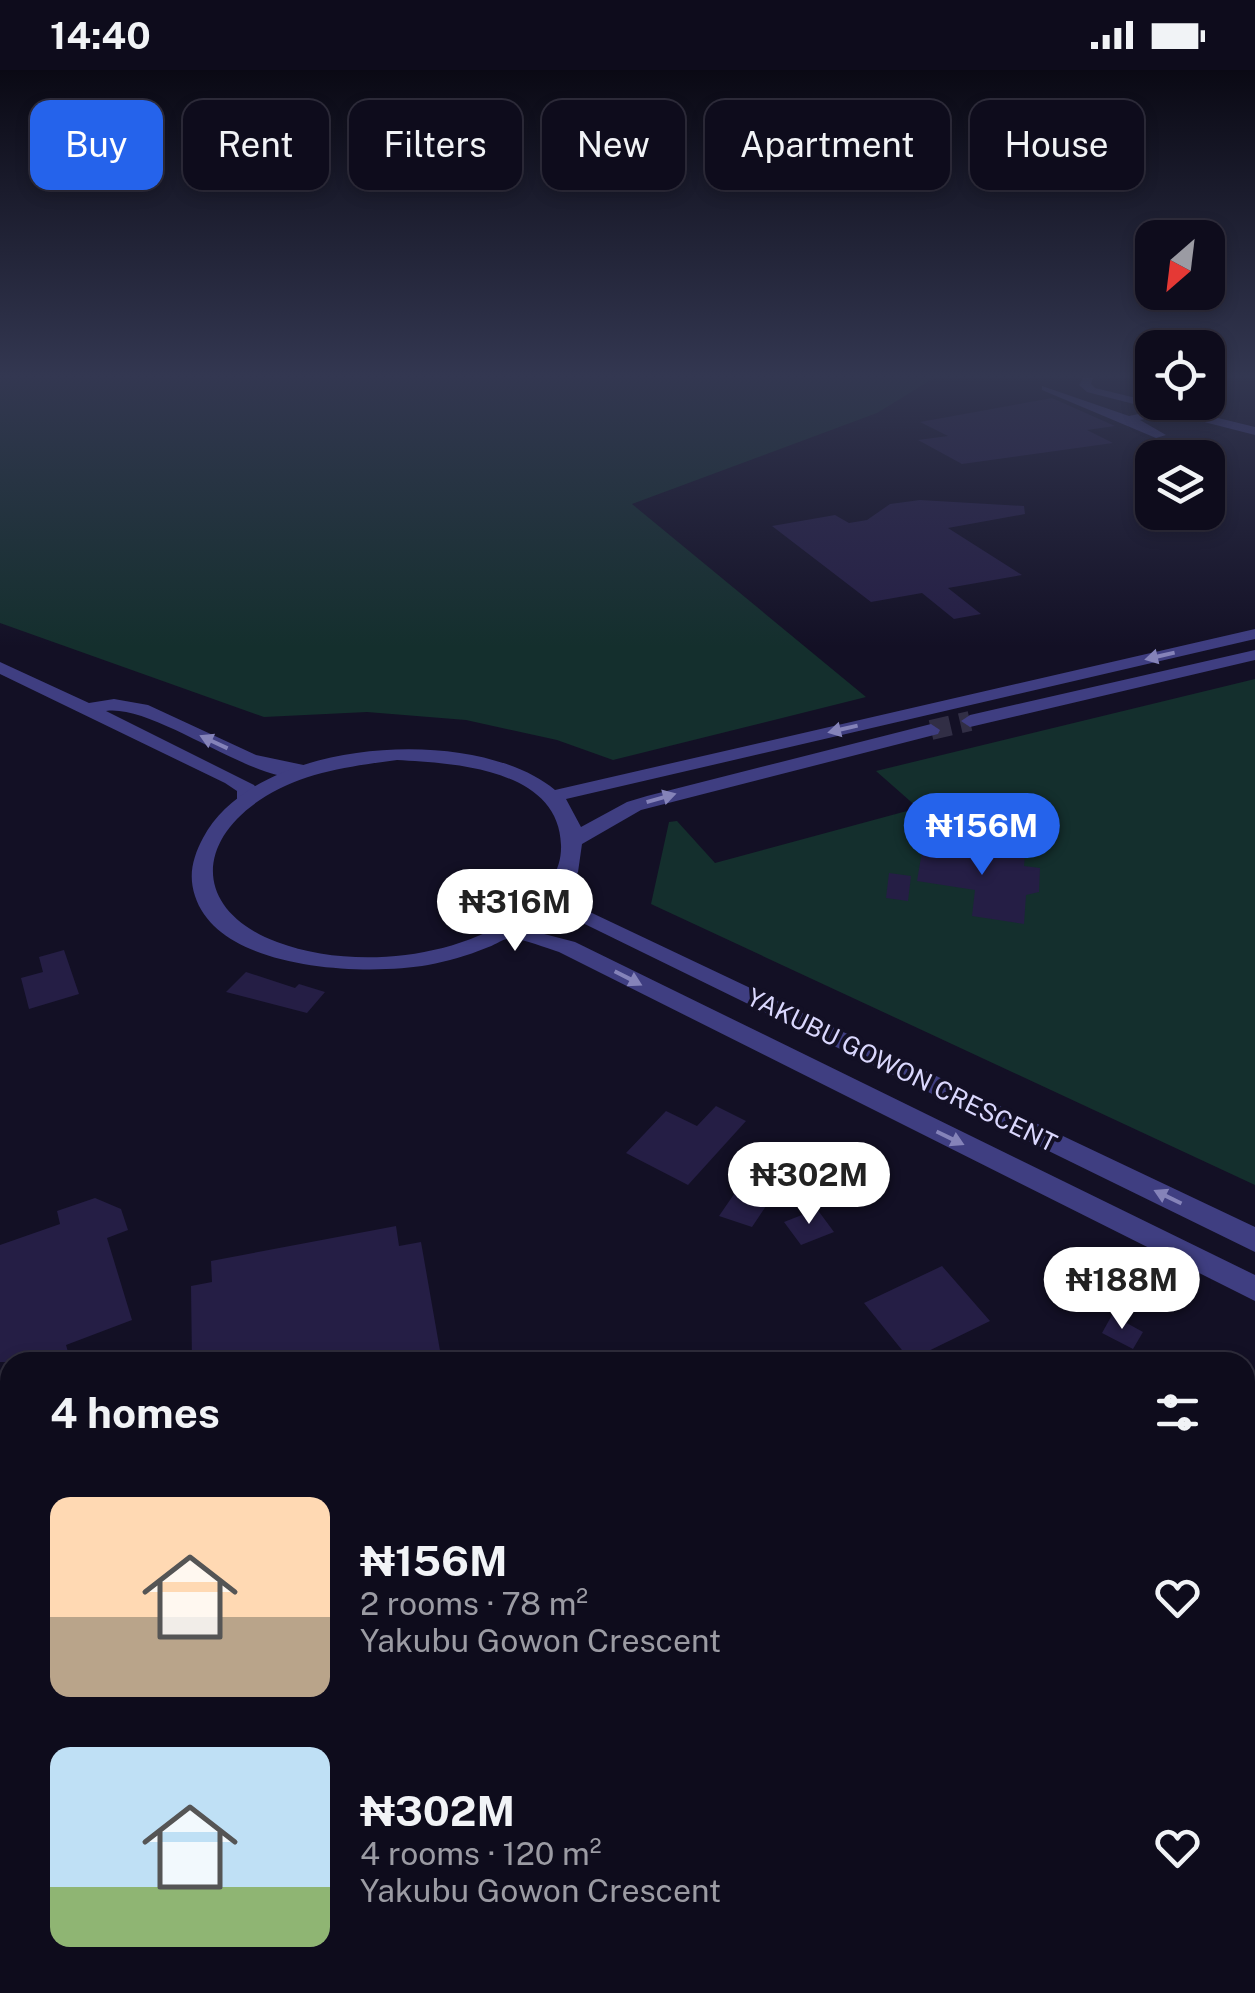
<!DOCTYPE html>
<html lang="en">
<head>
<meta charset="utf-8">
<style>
  :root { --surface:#0e0c1c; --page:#1c1a29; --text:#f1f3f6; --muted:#9b9ba3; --line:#2e2c3b; --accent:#2563eb }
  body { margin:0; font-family:"Public Sans",sans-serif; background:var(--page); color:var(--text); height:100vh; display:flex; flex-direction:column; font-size:38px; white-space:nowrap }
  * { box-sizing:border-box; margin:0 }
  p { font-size:32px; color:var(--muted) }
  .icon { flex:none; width:55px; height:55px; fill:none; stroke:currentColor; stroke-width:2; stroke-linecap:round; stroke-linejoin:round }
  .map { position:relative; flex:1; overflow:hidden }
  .drawer { position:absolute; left:0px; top:1282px; width:1255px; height:642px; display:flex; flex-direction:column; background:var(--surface); border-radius:30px 30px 0 0; box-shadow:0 5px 15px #0003,0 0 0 2px var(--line) }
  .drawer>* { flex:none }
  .hud { position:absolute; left:30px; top:30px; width:1195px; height:90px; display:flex; gap:20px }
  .needle { width:65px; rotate:208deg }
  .fabs { position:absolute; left:1135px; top:150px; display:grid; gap:20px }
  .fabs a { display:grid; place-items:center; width:90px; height:90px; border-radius:20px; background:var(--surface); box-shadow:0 5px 15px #0003,0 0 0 2px var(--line); font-size:50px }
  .price { position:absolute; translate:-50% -85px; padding:0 22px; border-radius:35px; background:#fff; color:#222; font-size:32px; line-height:65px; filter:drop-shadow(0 2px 5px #0008) }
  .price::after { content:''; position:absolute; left:50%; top:60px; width:30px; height:22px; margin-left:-15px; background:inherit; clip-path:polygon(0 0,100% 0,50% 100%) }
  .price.selected { background:var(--accent); color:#fff }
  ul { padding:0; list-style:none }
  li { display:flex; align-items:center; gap:30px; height:250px; padding:0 50px }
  li span { display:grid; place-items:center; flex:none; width:280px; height:200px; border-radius:20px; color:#555 }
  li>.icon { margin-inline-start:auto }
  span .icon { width:120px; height:120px; fill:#fffc; stroke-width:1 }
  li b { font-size:42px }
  h2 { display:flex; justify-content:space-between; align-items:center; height:120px; padding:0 50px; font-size:42px }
  .chip { padding:0 35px; border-radius:20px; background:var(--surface); box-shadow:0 5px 15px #0003,0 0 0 2px var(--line); font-size:35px; line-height:90px }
  .chip.selected { background:var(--accent); color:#fff }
  .status { display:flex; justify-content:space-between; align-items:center; height:70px; padding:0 50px; background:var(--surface); direction:ltr }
  .status svg { height:28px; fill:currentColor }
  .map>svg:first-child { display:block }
  .green { fill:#142f2d }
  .building { fill:#251e45 }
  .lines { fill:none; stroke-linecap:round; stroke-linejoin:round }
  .tertiary-tunnel { stroke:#312e45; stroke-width:20; stroke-dasharray:20 10; stroke-linecap:butt }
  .minor { fill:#3f3e81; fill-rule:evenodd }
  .tertiary { fill:#3f3e81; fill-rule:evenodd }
  .oneway { fill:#8583b9 }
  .labels { text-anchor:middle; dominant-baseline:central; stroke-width:8; stroke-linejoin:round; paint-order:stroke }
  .street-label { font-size:25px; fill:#dad7fd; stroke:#131025 }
</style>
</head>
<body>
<div class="status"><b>14:40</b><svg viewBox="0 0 49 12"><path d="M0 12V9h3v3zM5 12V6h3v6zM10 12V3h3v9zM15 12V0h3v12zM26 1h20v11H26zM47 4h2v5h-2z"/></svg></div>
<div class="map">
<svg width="1255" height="1923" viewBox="0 0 1255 1923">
  <rect width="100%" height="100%" fill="#131025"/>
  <path class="green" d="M0 308H934L877 343 632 434 866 627 613 690 557 670 466 650 367 642 264 647 0 553Z
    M1255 609V1115L651 834 669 752 677 751 715 793 918 738 876 701Z"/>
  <path class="building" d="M1052 328 1115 356 1087 360 1113 373 962 394 918 370 948 366 920 352Z
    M920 430 1024 436 1025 444 948 458 1022 505 948 518 981 544 954 549 922 523 871 532 772 456 835 445 849 453 867 450 890 434Z
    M924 770 1025 785 1024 796 1040 798 1039 822 1026 825 1024 854 972 846 975 820 917 811Z
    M889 803 911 806 908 831 886 828Z
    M64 880 79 924 29 939 21 908 43 902 39 887Z
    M246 902 295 918 299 914 325 922 307 943 226 922Z
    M716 1036 746 1051 688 1115 626 1083 666 1041 697 1056Z
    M741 1114 772 1127 752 1157 719 1146Z
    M95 1128 121 1139 128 1160 107 1168 132 1250 66 1275 71 1292H0V1175L60 1154 57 1141Z
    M817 1139 834 1162 801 1175 784 1152Z
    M396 1156 399 1176 421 1172 442 1292H192L191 1216 212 1212 211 1191Z
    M942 1196 990 1251 910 1290 864 1233Z
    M1112 1245 1143 1262 1133 1279 1102 1263Z"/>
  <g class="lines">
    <path class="tertiary-tunnel" d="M931 660 970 651"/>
    <path class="minor" d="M1083 308H1093L1091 314 1095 318 1255 357V365L1087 322 1079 315Z
      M1042 316 1129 346 1148 342V348L1140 350 1166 365 1156 368 1042 320Z
      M0 592 89 633 114 629 148 635 256 685 313 697 316 701C278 734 160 633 106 641L254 715 257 719 251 736H237V721L225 713 0 604Z"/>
    <path class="tertiary" d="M1255 559V569L566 729 581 757 627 732 647 726 931 654 940 660 938 664 641 740 582 774 578 802 563 826 592 843 1255 1157V1182L552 838 525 859 575 872 1255 1205V1231L559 882C545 878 521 867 507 869 501 870 493 876 486 878 467 886 448 891 428 895 365 906 219 901 195 826 188 805 193 787 203 768 255 668 474 653 555 720ZM397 690C455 693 559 699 561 775 562 799 548 819 531 834 467 889 354 901 277 872 194 841 193 771 266 726 305 702 352 696 397 690Z
      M1255 580V590L970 657 961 651 970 645Z"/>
  </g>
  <defs><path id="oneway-solid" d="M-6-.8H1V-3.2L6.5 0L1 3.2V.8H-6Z" transform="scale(2.5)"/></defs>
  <g class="oneway">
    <use href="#oneway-solid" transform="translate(1160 586) rotate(167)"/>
    <use href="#oneway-solid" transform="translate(843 659) rotate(167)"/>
    <use href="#oneway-solid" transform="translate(214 672) rotate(-155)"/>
    <use href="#oneway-solid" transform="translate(661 728) rotate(-16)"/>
    <use href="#oneway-solid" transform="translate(628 908) rotate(27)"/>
    <use href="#oneway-solid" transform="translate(950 1068) rotate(26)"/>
    <use href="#oneway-solid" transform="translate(1168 1127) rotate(-154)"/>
  </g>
  <linearGradient id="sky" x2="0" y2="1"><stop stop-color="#0a0914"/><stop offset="0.53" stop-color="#333751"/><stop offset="1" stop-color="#333751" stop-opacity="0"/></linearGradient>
  <rect width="1255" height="577" fill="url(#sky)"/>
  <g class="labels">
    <g class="street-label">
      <text transform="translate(902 1000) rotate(26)">YAKUBU GOWON CRESCENT</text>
    </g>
  </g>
</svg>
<div class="fabs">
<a><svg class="needle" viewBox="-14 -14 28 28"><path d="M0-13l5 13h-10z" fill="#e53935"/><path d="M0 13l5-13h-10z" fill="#9b9ba3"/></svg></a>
<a><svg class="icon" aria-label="locate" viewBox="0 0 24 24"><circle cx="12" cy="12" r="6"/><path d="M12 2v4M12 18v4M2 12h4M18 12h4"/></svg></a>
<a><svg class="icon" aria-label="layers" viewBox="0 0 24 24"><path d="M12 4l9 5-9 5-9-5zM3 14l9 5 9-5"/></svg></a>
</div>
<b class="price selected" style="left:982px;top:808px">₦156M</b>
<b class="price" style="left:515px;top:884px">₦316M</b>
<b class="price" style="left:809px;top:1157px">₦302M</b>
<b class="price" style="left:1122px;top:1262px">₦188M</b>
<div class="hud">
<a class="chip selected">Buy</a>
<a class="chip">Rent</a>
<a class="chip">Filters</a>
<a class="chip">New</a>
<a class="chip">Apartment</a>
<a class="chip">House</a>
</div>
<section class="drawer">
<h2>4 homes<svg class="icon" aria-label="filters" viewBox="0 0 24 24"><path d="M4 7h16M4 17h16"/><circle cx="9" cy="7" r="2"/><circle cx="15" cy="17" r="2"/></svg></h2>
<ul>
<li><span style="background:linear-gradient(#ffd9b3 60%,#b9a48a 0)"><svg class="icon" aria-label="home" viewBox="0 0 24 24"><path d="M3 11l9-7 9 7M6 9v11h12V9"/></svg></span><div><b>₦156M</b><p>2 rooms · 78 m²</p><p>Yakubu Gowon Crescent</p></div><svg class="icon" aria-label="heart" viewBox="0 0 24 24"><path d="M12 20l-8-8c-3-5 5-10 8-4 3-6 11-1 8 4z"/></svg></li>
<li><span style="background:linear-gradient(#bfe0f5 70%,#8fb573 0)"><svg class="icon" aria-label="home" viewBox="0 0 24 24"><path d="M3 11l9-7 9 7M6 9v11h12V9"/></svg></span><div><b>₦302M</b><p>4 rooms · 120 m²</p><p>Yakubu Gowon Crescent</p></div><svg class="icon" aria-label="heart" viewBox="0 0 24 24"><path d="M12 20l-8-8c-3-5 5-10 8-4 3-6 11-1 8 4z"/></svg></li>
</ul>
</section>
</div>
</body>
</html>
